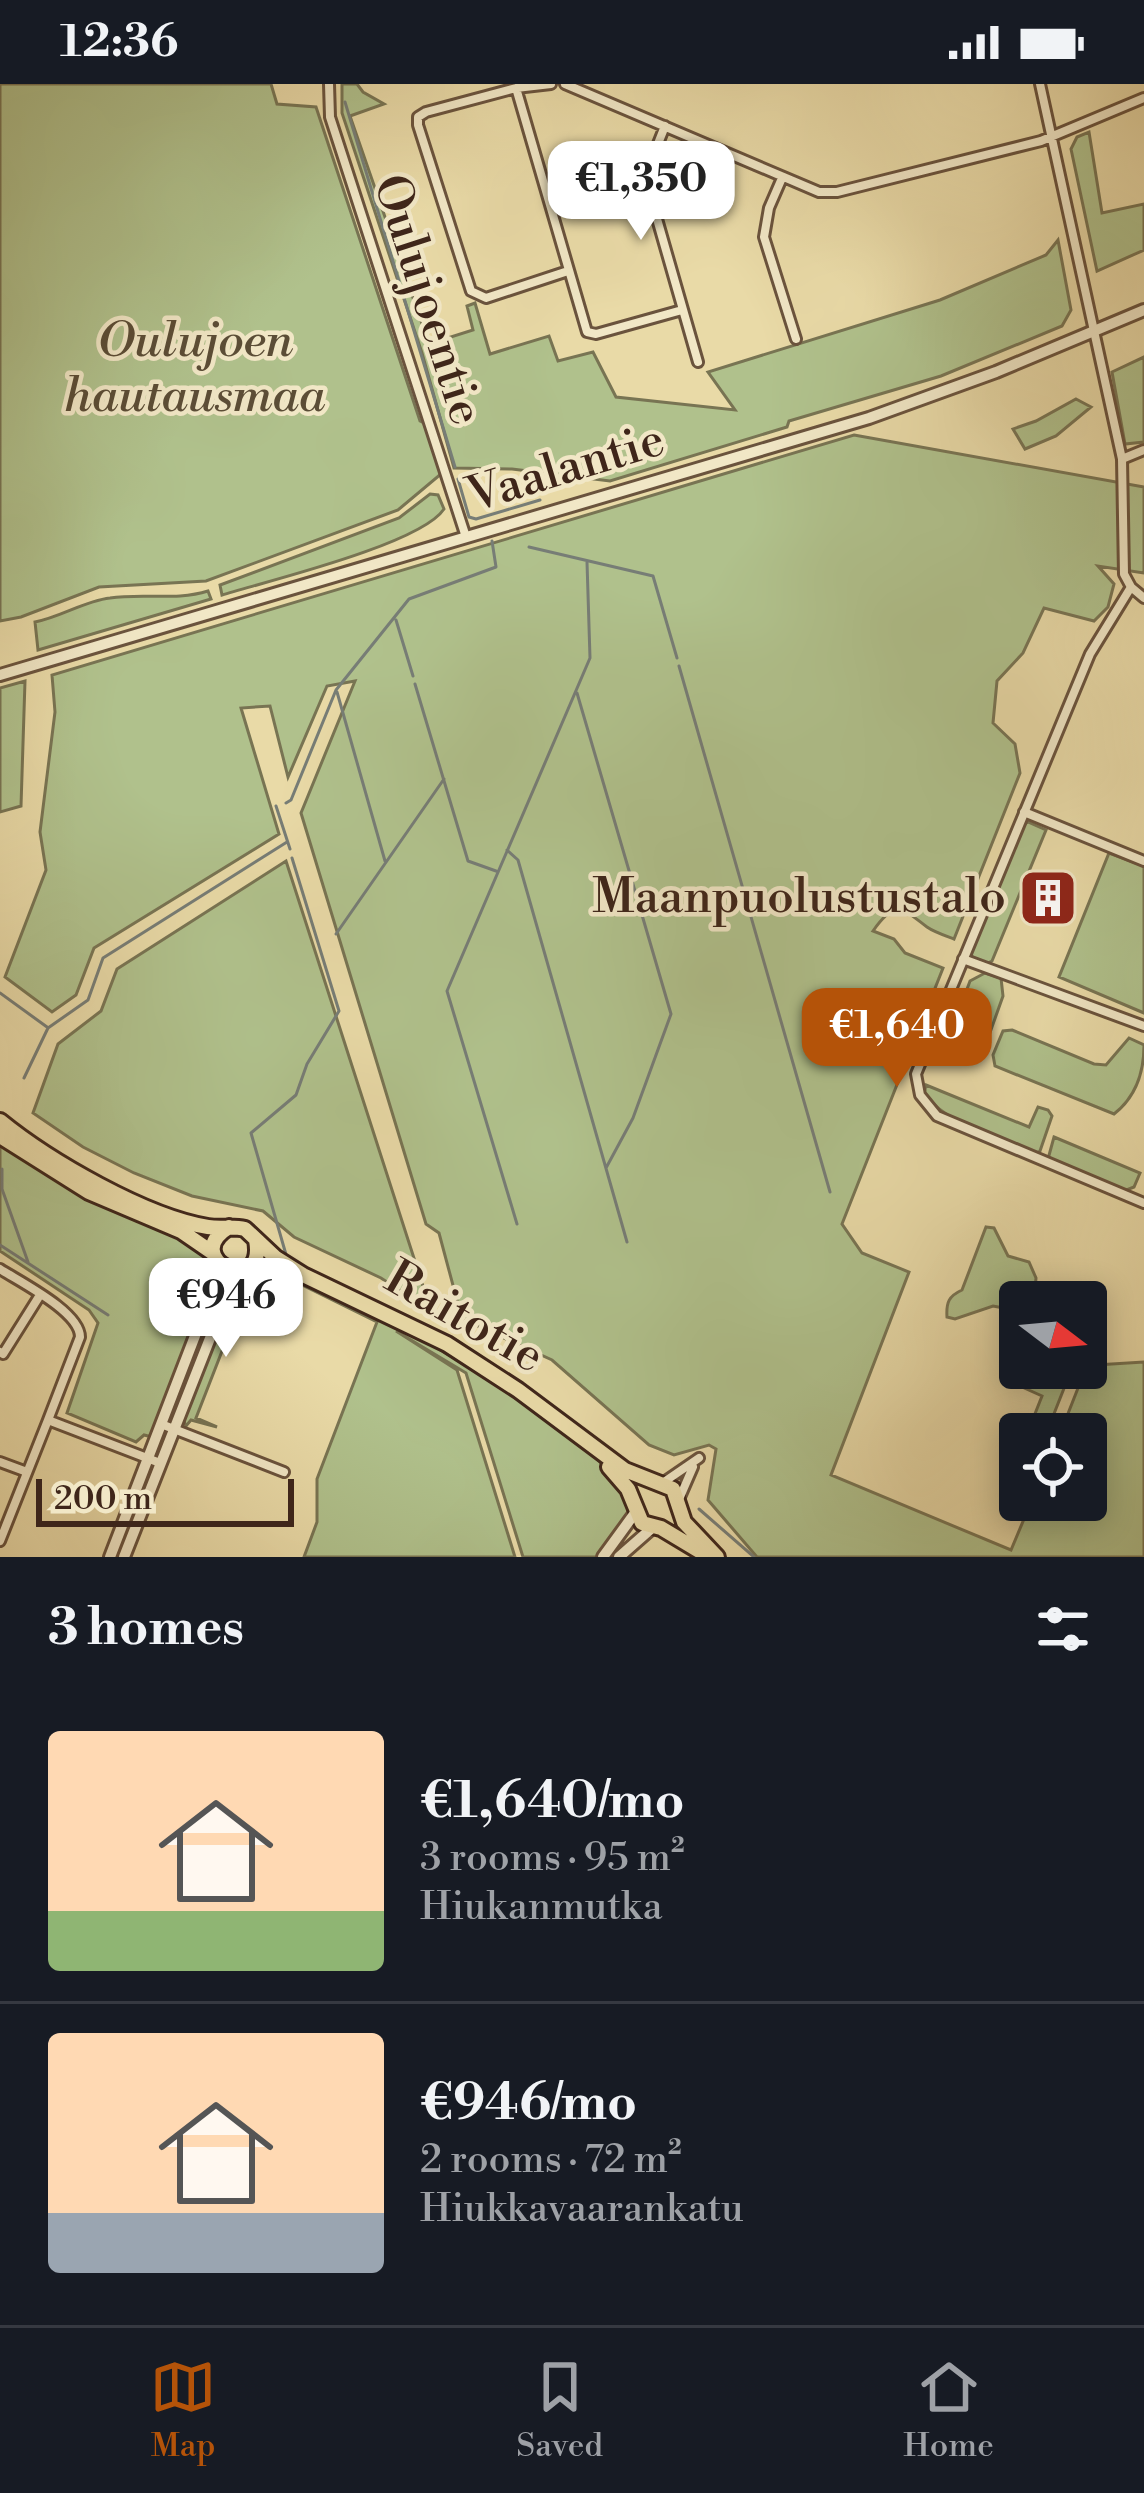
<!DOCTYPE html>
<html lang="en">
<head>
<meta charset="utf-8">
<style>
  :root { --surface:#171b24; --page:#242831; --text:#f1f3f6; --muted:#9ea1a6; --line:#363941; --accent:#b45309 }
  body { margin:0; font-family:"Libre Bodoni",serif; background:var(--page); color:var(--text); height:100vh; display:flex; flex-direction:column; font-size:45px; white-space:nowrap }
  * { box-sizing:border-box; margin:0 }
  p { font-size:39px; color:var(--muted) }
  .icon { flex:none; width:66px; height:66px; fill:none; stroke:currentColor; stroke-width:2; stroke-linecap:round; stroke-linejoin:round }
  .map { position:relative; height:1473px; overflow:hidden }
  .drawer { display:flex; flex-direction:column; background:var(--surface); flex:1 }
  .drawer>* { flex:none }
  .needle { width:78px; rotate:106deg }
  .controls { position:absolute; left:999px; top:1197px; display:grid; gap:24px }
  .controls a { display:grid; place-items:center; width:108px; height:108px; border-radius:12px; background:var(--surface); box-shadow:0 6px 30px #0003; font-size:60px }
  .scale { position:absolute; left:36px; bottom:30px; width:258px; box-sizing:border-box; padding-left:12px; border:6px solid #3f261a; border-top:0; font-size:33px; line-height:42px; white-space:nowrap; color:#3f261a; -webkit-text-stroke:9px #f1e7c6; paint-order:stroke }
  .price { position:absolute; translate:-50% -102px; padding:0 27px; border-radius:24px; background:#fff; color:#222; font-size:39px; line-height:78px; filter:drop-shadow(0 3px 6px #0008) }
  .price::after { content:''; position:absolute; left:50%; top:72px; width:36px; height:27px; margin-left:-18px; background:inherit; clip-path:polygon(0 0,100% 0,50% 100%) }
  .price.selected { background:var(--accent); color:#fff }
  ul { padding:0; list-style:none }
  li { display:flex; align-items:center; gap:36px; height:300px; padding:0 48px }
  li+li { border-top:3px solid var(--line) }
  li span { display:grid; place-items:center; flex:none; width:336px; height:240px; border-radius:12px; color:#555 }
  li>.icon { margin-inline-start:auto }
  span .icon { width:144px; height:144px; fill:#fffc; stroke-width:1 }
  li b { font-size:51px }
  h2 { display:flex; justify-content:space-between; align-items:center; height:144px; padding:0 48px; font-size:51px }
  .status { display:flex; justify-content:space-between; align-items:center; height:84px; padding:0 60px; background:var(--surface); direction:ltr }
  .status svg { height:33px; fill:currentColor }
  .dock { display:flex; justify-content:space-around; align-items:center; height:168px; border-top:3px solid var(--line); background:var(--surface); font-size:33px; color:var(--muted) }
  .dock a { display:grid; justify-items:center; gap:6px }
  .dock .selected { color:var(--accent) }
  .map>svg:first-child { display:block }
  .green { fill:#b0c18c; stroke:#787453; stroke-width:3 }
  .lines { fill:none; stroke-linecap:round; stroke-linejoin:round }
  .stream { stroke:#777d76; stroke-width:3 }
  .minor-casing { stroke:#6a533d; stroke-width:14 }
  .tertiary-casing { stroke:#6a533d; stroke-width:16 }
  .primary-casing { stroke:#3f261a; stroke-width:20 }
  .minor { stroke:#f1e7c6; stroke-width:8 }
  .tertiary { stroke:#f1e7c6; stroke-width:10 }
  .primary { stroke:#e9daa7; stroke-width:14 }
  .labels { text-anchor:middle; dominant-baseline:central; stroke-width:9; stroke-linejoin:round; paint-order:stroke }
  .street-label { font-size:48px; fill:#3f261a; stroke:#f1e7c6 }
  .park-label { font-size:48px; font-style:italic; fill:#5b4d36; stroke:#f1e7c6 }
  .poi-label { font-size:48px; fill:#3f261a; stroke:#f1e7c6; text-anchor:end }
</style>
</head>
<body>
<div class="status"><b>12:36</b><svg viewBox="0 0 49 12"><path d="M0 12V9h3v3zM5 12V6h3v6zM10 12V3h3v9zM15 12V0h3v12zM26 1h20v11H26zM47 4h2v5h-2z"/></svg></div>
<div class="map">
<svg width="1144" height="1473" viewBox="0 0 1144 1473">
  <rect width="100%" height="100%" fill="#e9daa7"/>
  <filter id="stains"><feTurbulence type="fractalNoise" baseFrequency=".00167" numOctaves="4"/><feColorMatrix values="0 0 0 0 .2 0 0 0 0 .09 0 0 0 0 .02 0 0 0 .5 -.17"/></filter>
  <radialGradient id="worn" r=".72"><stop offset=".6" stop-color="#630" stop-opacity="0"/><stop offset="1" stop-color="#630" stop-opacity=".3"/></radialGradient>
  <path class="green" d="M0 0H271L277 20 316 23 420 337 424 339 441 390 398 426 206 497 99 503 21 533 0 537Z
    M342 0H357L363 8 384 20 350 32 429 260 473 246 467 222 475 219 490 270 549 252 558 277 593 268 616 313 735 326 708 288 940 216 1046 171 1058 156 1071 226 1062 242 941 292 789 337 787 343 610 397 512 385 454 384 422 269 342 29Z
    M1089 48 1102 129 1144 120V166L1097 187 1071 65 1077 53Z
    M1144 273V358L1125 360 1112 288Z
    M1076 315 1091 323 1056 352 1025 365 1013 345 1036 337Z
    M854 351 1144 403V489L1098 482 1114 500 1108 523 1094 537 1044 524 1023 569 997 597 993 639 1015 660 1020 689 954 855C946 852 934 848 927 843 903 825 896 814 873 847L894 855 905 869 943 884 842 1140 862 1169 909 1188 831 1391 1011 1466 1032 1416H1086V1350H1060L1080 1299 1096 1281 1144 1278V1473H757L708 1416 716 1365 709 1361 674 1371 649 1361 552 1276 462 1235 439 1149 426 1140 301 729 355 597 327 602 288 693 270 622 241 624 279 750 94 864 76 911 52 928 5 893 46 786 40 748 55 628 52 591Z
    M430 410 438 411 444 425C421 460 268 497 222 511L220 501 399 434Z
    M208 507 211 515 38 566 35 538C61 533 84 517 110 514 142 509 177 517 208 507Z
    M25 597 21 722 0 728V604Z
    M1028 738 1046 746 992 877 986 880 973 875 970 867 1021 741Z
    M1109 769 1144 782V929L1059 893Z
    M286 777 431 1227 381 1194 294 1153 263 1127 192 1112 134 1089 83 1063 33 1029 58 960 101 927 117 885Z
    M985 889 1001 894 1003 912 987 957 976 963 959 956 952 946 970 897Z
    M1012 946 1094 980 1106 981 1129 954 1144 961C1144 988 1137 1012 1114 1030L995 982 993 971 1003 947Z
    M926 1001 1029 1043 1038 1023 1048 1026 1052 1032 1040 1067 1035 1070C998 1054 949 1042 924 1010Z
    M1054 1053 1140 1089 1134 1103 1124 1107 1048 1075Z
    M0 1056 182 1151 211 1170 210 1206 152 1353 144 1351 136 1358 67 1329 98 1239 89 1226 0 1167Z
    M986 1143 994 1144 1008 1172 1029 1178 1036 1194 1034 1217 1020 1218V1227L993 1222 955 1235 947 1233C946 1218 949 1212 962 1206Z
    M258 1186C322 1189 635 1362 630 1427 629 1442 607 1462 598 1473H523L466 1289 396 1247 457 1286 515 1473H304L317 1438V1395L377 1238 300 1200 277 1198 271 1212 247 1203 196 1334 217 1343 191 1336 186 1342 183 1335 229 1214 245 1189Z
    M1027 1284H1072L1046 1350H1027L1042 1312 1022 1303Z"/>
  <g class="lines">
    <path class="stream" d="M345 18 455 383
      M458 395 469 433 476 435 540 416
      M529 463 653 492 677 574
      M396 536 413 592
      M679 582 830 1108
      M415 600 468 777 496 787
      M337 608 385 777
      M577 609 671 930 633 1034 606 1084
      M286 719 291 716 336 606 409 515 496 483 492 457
      M276 722 290 765
      M507 766 518 776 627 1158
      M336 850 444 695
      M0 909 47 943
      M24 994 48 944 88 916 103 874 287 758
      M2 1085V1105L28 1178
      M517 1140 447 907 590 574 587 478
      M0 1161 108 1231
      M287 1174 251 1049 296 1011 307 980 339 927 292 774
      M293 1194 299 1215
      M699 1425 754 1473"/>
    <g class="minor-casing">
      <path id="minor" d="M329 0 330 33 466 453
        M551 0 516 4 426 28 418 33V41L471 207 486 214 568 187
        M565 0 819 108H837L1041 57 1144 14
        M1040 0 1122 375 1124 490 1131 503 1144 514
        M516 4 587 248 596 250 682 226
        M665 42 648 85 647 100 698 278
        M782 94 769 124 764 153 796 255
        M1122 375 1144 366
        M1131 503 1090 570 916 990 920 1011 937 1032 1144 1119
        M1024 728 1144 777
        M963 875 1144 942
        M0 1185C22 1199 80 1228 80 1253L48 1336 160 1379
        M0 1268 3 1270 40 1211
        M161 1340 284 1388
        M0 1378 27 1388
        M664 1398 699 1374
        M680 1413 693 1383
        M0 1457 48 1336"/>
    </g>
    <g class="tertiary-casing">
      <path id="tertiary" d="M0 591 869 334 996 288 1144 226
        M110 1473 213 1205 215 1175
        M124 1473 227 1211 241 1187
        M603 1473 635 1429
        M619 1473 652 1444"/>
    </g>
    <g class="primary-casing">
      <path id="primary" d="M0 1037C49 1077 146 1133 208 1143 221 1145 233 1142 245 1145L276 1174 303 1191 447 1260 518 1306 625 1386 673 1405 684 1438 717 1473
        M0 1052 89 1108 181 1147 213 1169
        M229 1143C177 1175 267 1216 256 1156
        M609 1383 628 1405 642 1439 661 1444 706 1471"/>
    </g>
    <use href="#minor" class="minor"/>
    <use href="#tertiary" class="tertiary"/>
    <use href="#primary" class="primary"/>
  </g>
  <defs>
    <g id="building-square" transform="scale(3)"><rect x="-9" y="-9" width="18" height="18" rx="4" fill="#8f2418" stroke="#f1e7c6"/><path d="M-4-6H4V6H1V3H-1V6H-4ZM-2.5-4.3h1.7v1.8h-1.7ZM.8-4.3h1.7v1.8H.8ZM-2.5-1h1.7V.8h-1.7ZM.8-1h1.7V.8H.8Z" fill="#fff"/></g>
  </defs>
  <g fill-rule="evenodd">
    <use href="#building-square" x="1048" y="814"/>
  </g>
  <g class="labels">
    <g class="street-label">
      <text transform="translate(427 216) rotate(72)">Oulujoentie</text>
      <text transform="translate(566 385) rotate(-17)">Vaalantie</text>
      <text transform="translate(464 1234) rotate(30)">Raitotie</text>
    </g>
    <g class="park-label">
      <text x="195" y="258">Oulujoen<tspan x="195" dy="55">hautausmaa</tspan></text>
    </g>
    <g class="poi-label">
      <text x="1006" y="814">Maanpuolustustalo</text>
    </g>
  </g>
  <rect width="100%" height="100%" filter="url(#stains)"/>
  <rect width="100%" height="100%" fill="url(#worn)"/>
</svg>
<div class="controls">
<a><svg class="needle" viewBox="-14 -14 28 28"><path d="M0-13l5 13h-10z" fill="#e53935"/><path d="M0 13l5-13h-10z" fill="#9ea1a6"/></svg></a>
<a><svg class="icon" aria-label="locate" viewBox="0 0 24 24"><circle cx="12" cy="12" r="6"/><path d="M12 2v4M12 18v4M2 12h4M18 12h4"/></svg></a>
</div>
<div class="scale">200 m</div>
<b class="price" style="left:641px;top:159px">€1,350</b>
<b class="price selected" style="left:897px;top:1006px">€1,640</b>
<b class="price" style="left:226px;top:1276px">€946</b>
</div>
<section class="drawer">
<h2>3 homes<svg class="icon" aria-label="filters" viewBox="0 0 24 24"><path d="M4 7h16M4 17h16"/><circle cx="9" cy="7" r="2"/><circle cx="15" cy="17" r="2"/></svg></h2>
<ul>
<li><span style="background:linear-gradient(#ffd9b3 75%,#8fb573 0)"><svg class="icon" aria-label="home" viewBox="0 0 24 24"><path d="M3 11l9-7 9 7M6 9v11h12V9"/></svg></span><div><b>€1,640/mo</b><p>3 rooms · 95 m²</p><p>Hiukanmutka</p></div></li>
<li><span style="background:linear-gradient(#ffd9b3 75%,#9aa5b1 0)"><svg class="icon" aria-label="home" viewBox="0 0 24 24"><path d="M3 11l9-7 9 7M6 9v11h12V9"/></svg></span><div><b>€946/mo</b><p>2 rooms · 72 m²</p><p>Hiukkavaarankatu</p></div></li>
</ul>
</section>
<nav class="dock">
<a class="selected"><svg class="icon" aria-label="map" viewBox="0 0 24 24"><path d="M3 6l6-2 6 2 6-2v14l-6 2-6-2-6 2zM9 4v14M15 6v14"/></svg>Map</a>
<a><svg class="icon" aria-label="saved" viewBox="0 0 24 24"><path d="M7 4h10v16l-5-4-5 4z"/></svg>Saved</a>
<a><svg class="icon" aria-label="home" viewBox="0 0 24 24"><path d="M3 11l9-7 9 7M6 9v11h12V9"/></svg>Home</a>
</nav>
</body>
</html>
